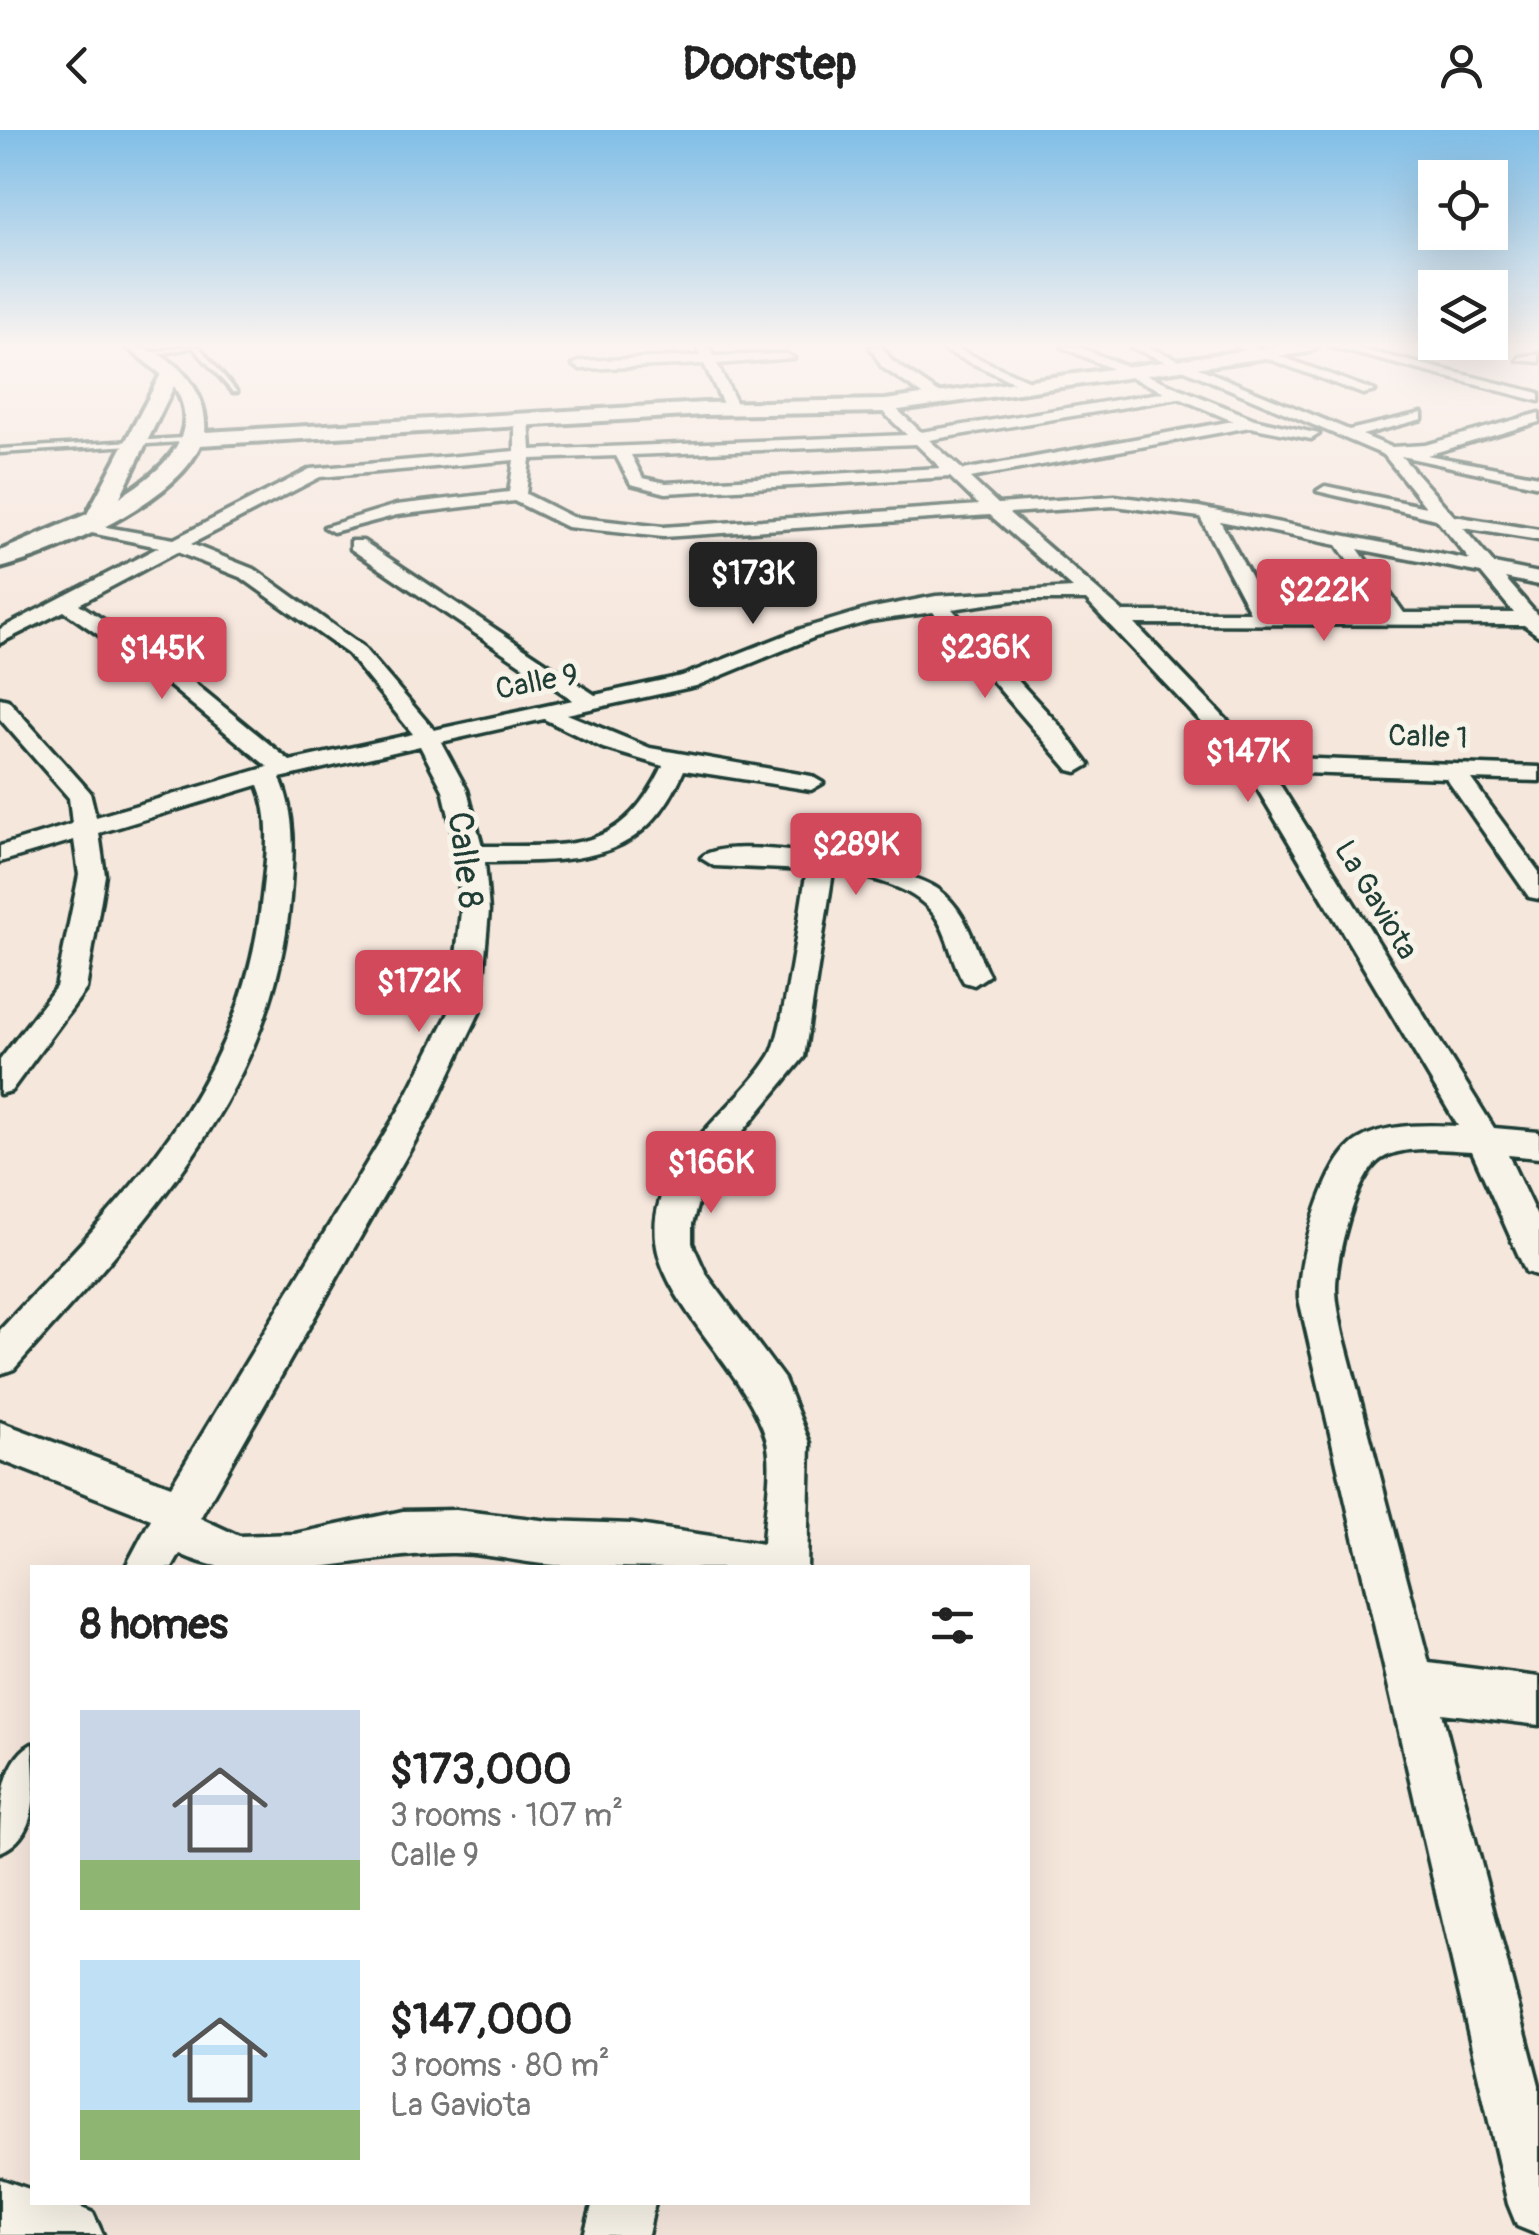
<!DOCTYPE html>
<html lang="en">
<head>
<meta charset="utf-8">
<style>
  :root { --surface:#fff; --page:#f6f6f6; --text:#222; --muted:#767676; --accent:#d1495b }
  body { margin:0; font-family:Pangolin,sans-serif; background:var(--page); color:var(--text); height:100vh; display:flex; flex-direction:column; font-size:38px; white-space:nowrap }
  * { box-sizing:border-box; margin:0 }
  p { font-size:32px; color:var(--muted) }
  .icon { flex:none; width:55px; height:55px; fill:none; stroke:currentColor; stroke-width:2; stroke-linecap:round; stroke-linejoin:round }
  .map { position:relative; flex:1; overflow:hidden }
  .side { position:absolute; left:30px; top:1435px; width:1000px; height:640px; display:flex; flex-direction:column; background:var(--surface); border-radius:0px; box-shadow:0 10px 40px #0002 }
  .side>* { flex:none }
  .controls { position:absolute; left:1418px; top:30px; display:grid; gap:20px }
  .controls a { display:grid; place-items:center; width:90px; height:90px; border-radius:0px; background:var(--surface); box-shadow:0 10px 40px #0002; font-size:50px }
  .price { position:absolute; translate:-50% -85px; padding:0 22px; border-radius:10px; background:var(--accent); color:#fff; font-size:32px; line-height:65px; filter:drop-shadow(0 2px 5px #0008) }
  .price::after { content:''; position:absolute; left:50%; top:60px; width:30px; height:22px; margin-left:-15px; background:inherit; clip-path:polygon(0 0,100% 0,50% 100%) }
  .price.on { background:#222; color:#fff }
  ul { padding:0; list-style:none }
  li { display:flex; align-items:center; gap:30px; height:250px; padding:0 50px }
  li span { display:grid; place-items:center; flex:none; width:280px; height:200px; border-radius:0px; color:#555 }
  li>.icon { margin-inline-start:auto }
  span .icon { width:120px; height:120px; fill:#fffc; stroke-width:1 }
  li b { font-size:42px }
  h2 { display:flex; justify-content:space-between; align-items:center; height:120px; padding:0 50px; font-size:42px }
  header { display:flex; justify-content:space-between; align-items:center; height:130px; padding:0 50px; background:var(--surface); font-size:45px; font-weight:700 }
  .map>svg:first-child { display:block }
  .lines { fill:none; stroke-linecap:round; stroke-linejoin:round }
  .lane-casing { stroke:#1f3d34; stroke-width:7 }
  .street-casing { stroke:#1f3d34; stroke-width:7 }
  .secondary-casing { stroke:#1f3d34; stroke-width:8 }
  .lane { fill:#f7f3e8; fill-rule:evenodd }
  .street { fill:#f7f3e8; fill-rule:evenodd }
  .secondary { fill:#f7f3e8; fill-rule:evenodd }
  .labels { text-anchor:middle; dominant-baseline:central; stroke-width:10; stroke-linejoin:round; paint-order:stroke }
  .far-street-label { font-size:30px; fill:#1f3d34; stroke:#f7f3e8 }
  .street-label { font-size:35px; fill:#1f3d34; stroke:#f7f3e8 }
</style>
</head>
<body>
<header><svg class="icon" aria-label="back" viewBox="0 0 24 24"><path d="M15 5l-7 7 7 7"/></svg>Doorstep<svg class="icon" aria-label="person" viewBox="0 0 24 24"><circle cx="12" cy="8" r="4"/><path d="M4 21q1-7 8-7t8 7"/></svg></header>
<div class="map">
<svg width="1539" height="2105" viewBox="0 0 1539 2105">
  <rect width="100%" height="100%" fill="#f6e7dd"/>
  <filter id="ink" filterUnits="userSpaceOnUse"><feTurbulence type="fractalNoise" baseFrequency=".01" numOctaves="2"/><feDisplacementMap in="SourceGraphic" scale="20" xChannelSelector="R" yChannelSelector="G"/><feConvolveMatrix kernelMatrix="1 2 1 2 8 2 1 2 1" color-interpolation-filters="sRGB"/></filter>
  <g filter="url(#ink)">
    <g class="lines">
      <g class="lane-casing">
        <path id="lane" d="M180 217H199L237 262H233L193 217 146 227 143 225Z
          M200 307 197 311 0 323V319Z"/>
      </g>
      <g class="street-casing">
        <path id="street" d="M697 217H709L714 226 787 224 794 228 717 234 739 278 732 282 725 278 704 234 580 239 573 235 580 231 701 226Z
          M870 217H882L892 231 942 265V271H932L882 237Z
          M937 217H953L1036 254 1024 257Z
          M1062 217H1079L1254 289 1319 304 1311 309 1250 297 970 348 998 374 1115 366 1199 377 1470 430 1436 389 1317 361 1325 356 1426 377 1384 325 1131 217H1148L1349 300 1422 283V289L1362 305 1391 317 1425 315 1539 283V292L1427 325 1539 346V356L1401 326 1454 386 1539 400V410L1463 398 1494 434 1539 443V455L1505 448 1539 487V506L1524 495 1135 494 1262 627 1539 637V651L1471 649 1539 742V769L1529 767 1446 648 1272 642 1494 998 1539 1002V1028L1508 1025 1539 1091V1146L1526 1142 1472 1021C1446 1020 1404 1014 1381 1029 1355 1046 1336 1128 1336 1158 1336 1173 1340 1189 1343 1204L1429 1533 1539 1547V1595L1442 1583 1539 1955V2105L1517 2096 1508 2074 1299 1169C1297 1132 1324 1030 1358 1010 1386 993 1426 995 1458 996L1245 638 1086 470H1015L952 479 1061 597 1089 635 1077 642 1069 640 933 482 870 491 815 507 696 556 567 584 650 618 811 646 823 653 811 660 684 640C642 737 577 730 485 732L489 781 480 881 431 983 200 1388 239 1406 295 1404 403 1381 456 1380 549 1391 632 1394 763 1414C764 1383 775 1337 766 1308 746 1240 662 1174 656 1110 648 1032 734 983 770 926 783 907 801 773 807 740L714 736 701 728C723 701 909 736 939 760 969 783 972 814 989 845L974 855 964 852C952 833 950 811 939 792 920 757 869 746 833 742L804 927 720 1029 702 1058 692 1094V1113L706 1144 784 1249 810 1313 807 1438C723 1438 639 1439 555 1435 520 1433 485 1422 450 1423 364 1423 261 1462 180 1424L172 1438H125L151 1389 0 1330V1292L171 1356 399 980 450 881 461 781 458 724 443 660 420 616 280 648C297 688 293 726 290 768 273 969 140 1096 14 1239L0 1244V1200C125 1065 241 961 262 767 266 729 273 692 258 655L99 703 105 745 86 859 11 961 0 964V930L56 857 79 745 74 710 0 732V716L72 694 69 668 0 589V568L8 570 90 662 96 687 268 637 154 543 64 481 0 513V499L159 417 72 399V391L174 409 310 339 515 321V289L522 285 529 289 531 320 907 305 880 279V273H890L921 302 1165 262ZM1179 268 1233 291 963 340 929 310ZM916 314 941 338 666 353 643 348 631 325ZM616 326 631 354 666 363 950 347 979 375 663 397 572 387 526 364 530 329ZM514 330 509 362 396 375 324 397 333 402 397 385 514 371 567 397 663 407 990 385 1073 458 936 466 868 479 801 499 682 546 595 565 363 411H351V419L573 570 434 600 362 516 256 440 191 414 320 347ZM1115 376 1200 387 1250 482H1123L1009 383ZM1220 391 1337 415 1384 483 1270 482ZM1358 419 1481 443 1514 483H1404ZM177 422 242 448 348 524 413 604 290 631 170 533 79 474ZM544 589 603 618 663 636C619 726 571 715 482 716L467 660 441 612Z
          M1237 217H1255L1375 261 1363 264Z
          M1331 217H1352L1539 263V271Z
          M1539 224V232L1518 230 1520 227Z
          M32 1614C34 1653 42 1705 0 1722 0 1682 0 1632 32 1614Z
          M0 2049 32 2060V2072H68L93 2083 103 2105H0Z
          M593 2072H655L648 2105H584Z"/>
      </g>
      <g class="secondary-casing">
        <path id="secondary" d="M127 217C169 216 209 259 205 302L704 273 885 270 1270 217H1317L1308 222 885 282 704 285 200 315C178 371 56 424 0 438V421L87 384 161 244ZM174 256C206 306 158 343 120 367Z"/>
      </g>
      <use href="#lane" class="lane"/>
      <use href="#street" class="street"/>
      <use href="#secondary" class="secondary"/>
    </g>
  </g>
  <linearGradient id="sky" x2="0" y2="1"><stop stop-color="#80bee7"/><stop offset="0.42" stop-color="#fbf4f0"/><stop offset="1" stop-color="#fbf4f0" stop-opacity="0"/></linearGradient>
  <rect width="1539" height="512" fill="url(#sky)"/>
  <g class="labels">
    <g class="far-street-label">
      <text transform="translate(537 552) rotate(-11)">Calle 9</text>
      <text transform="translate(1428 607) rotate(2)">Calle 1</text>
      <text transform="translate(1376 770) rotate(59)">La Gaviota</text>
    </g>
    <g class="street-label">
      <text transform="translate(465 730) rotate(83)">Calle 8</text>
    </g>
  </g>
</svg>
<div class="controls">
<a><svg class="icon" aria-label="locate" viewBox="0 0 24 24"><circle cx="12" cy="12" r="6"/><path d="M12 2v4M12 18v4M2 12h4M18 12h4"/></svg></a>
<a><svg class="icon" aria-label="layers" viewBox="0 0 24 24"><path d="M12 4l9 5-9 5-9-5zM3 14l9 5 9-5"/></svg></a>
</div>
<b class="price on" style="left:753px;top:497px">$173K</b>
<b class="price" style="left:1324px;top:514px">$222K</b>
<b class="price" style="left:985px;top:571px">$236K</b>
<b class="price" style="left:162px;top:572px">$145K</b>
<b class="price" style="left:1248px;top:675px">$147K</b>
<b class="price" style="left:856px;top:768px">$289K</b>
<b class="price" style="left:419px;top:905px">$172K</b>
<b class="price" style="left:711px;top:1086px">$166K</b>
<section class="side">
<h2>8 homes<svg class="icon" aria-label="filters" viewBox="0 0 24 24"><path d="M4 7h16M4 17h16"/><circle cx="9" cy="7" r="2"/><circle cx="15" cy="17" r="2"/></svg></h2>
<ul>
<li><span style="background:linear-gradient(#c9d6e8 75%,#8fb573 0)"><svg class="icon" aria-label="home" viewBox="0 0 24 24"><path d="M3 11l9-7 9 7M6 9v11h12V9"/></svg></span><div><b>$173,000</b><p>3 rooms · 107 m²</p><p>Calle 9</p></div></li>
<li><span style="background:linear-gradient(#bfe0f5 75%,#8fb573 0)"><svg class="icon" aria-label="home" viewBox="0 0 24 24"><path d="M3 11l9-7 9 7M6 9v11h12V9"/></svg></span><div><b>$147,000</b><p>3 rooms · 80 m²</p><p>La Gaviota</p></div></li>
</ul>
</section>
</div>
</body>
</html>
